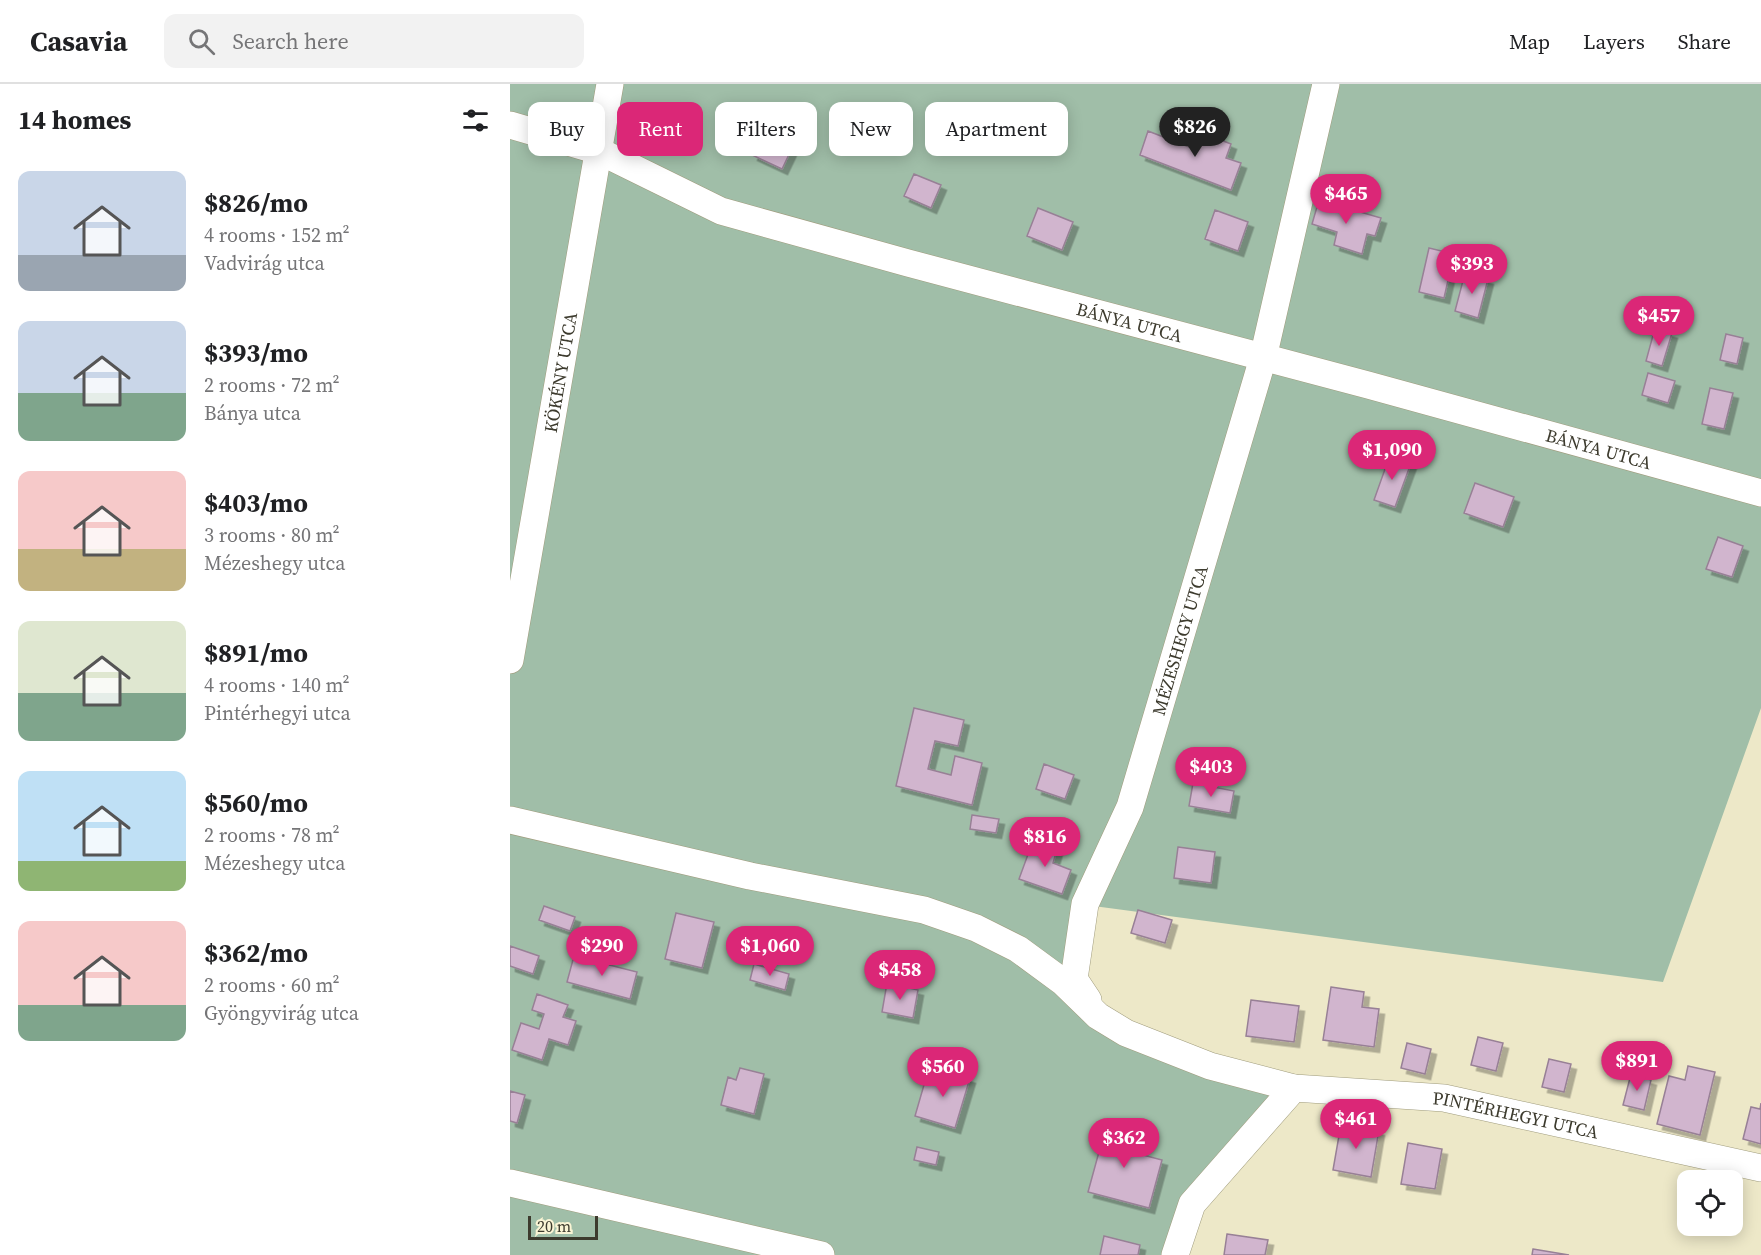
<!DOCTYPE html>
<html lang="en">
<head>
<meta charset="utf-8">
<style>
  :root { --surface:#fff; --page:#f2f2f2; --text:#202124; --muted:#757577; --line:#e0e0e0; --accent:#db2777 }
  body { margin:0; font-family:"Source Serif 4",serif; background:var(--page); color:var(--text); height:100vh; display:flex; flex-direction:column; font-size:22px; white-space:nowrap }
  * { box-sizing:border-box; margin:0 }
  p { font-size:20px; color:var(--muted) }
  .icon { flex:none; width:33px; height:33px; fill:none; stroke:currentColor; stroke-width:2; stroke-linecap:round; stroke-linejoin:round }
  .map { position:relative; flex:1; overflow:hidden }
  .details { display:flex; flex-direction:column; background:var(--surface); width:510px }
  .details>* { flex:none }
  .top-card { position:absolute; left:18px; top:18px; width:570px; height:54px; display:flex; gap:12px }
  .tools { position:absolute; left:1167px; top:1086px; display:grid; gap:12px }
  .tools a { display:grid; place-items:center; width:66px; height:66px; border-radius:12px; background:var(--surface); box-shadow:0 3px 15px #0003; font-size:30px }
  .scale { position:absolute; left:18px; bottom:15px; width:70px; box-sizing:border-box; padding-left:6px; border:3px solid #3d3b2e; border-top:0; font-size:16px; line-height:21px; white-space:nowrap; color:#3d3b2e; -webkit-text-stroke:4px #faf5d5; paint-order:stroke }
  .price { position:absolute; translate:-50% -51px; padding:0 14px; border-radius:21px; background:var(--accent); color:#fff; font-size:20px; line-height:39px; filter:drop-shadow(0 2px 3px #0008) }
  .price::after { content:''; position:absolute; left:50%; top:36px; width:18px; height:14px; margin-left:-9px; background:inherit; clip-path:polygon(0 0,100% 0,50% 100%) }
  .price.selected { background:#222; color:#fff }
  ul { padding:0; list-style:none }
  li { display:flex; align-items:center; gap:18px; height:150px; padding:0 18px }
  li span { display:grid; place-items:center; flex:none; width:168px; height:120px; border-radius:12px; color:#555 }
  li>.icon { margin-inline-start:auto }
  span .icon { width:72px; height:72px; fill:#fffc; stroke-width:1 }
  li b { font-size:26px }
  h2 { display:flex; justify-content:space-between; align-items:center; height:72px; padding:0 18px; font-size:26px }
  .pill { padding:0 21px; border-radius:12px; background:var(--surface); box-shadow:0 3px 15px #0003; font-size:21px; line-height:54px }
  .pill.selected { background:var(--accent); color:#fff }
  header { display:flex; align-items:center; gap:36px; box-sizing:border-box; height:84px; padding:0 30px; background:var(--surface); border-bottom:2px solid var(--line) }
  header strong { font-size:28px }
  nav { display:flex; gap:33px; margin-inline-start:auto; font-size:21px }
  .search { width:420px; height:54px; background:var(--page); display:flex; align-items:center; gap:15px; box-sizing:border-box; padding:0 21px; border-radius:12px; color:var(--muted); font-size:22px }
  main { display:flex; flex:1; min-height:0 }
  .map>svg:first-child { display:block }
  .green { fill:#a0bea8 }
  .building { fill:#d1b5ce; stroke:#988096; stroke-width:1.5; filter:url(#shadow) }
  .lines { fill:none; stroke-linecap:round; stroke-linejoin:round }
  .minor-casing { stroke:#a09c7d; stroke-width:28 }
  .minor { stroke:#fff; stroke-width:27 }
  .labels { text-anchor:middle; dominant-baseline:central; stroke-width:6; stroke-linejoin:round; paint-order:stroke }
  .street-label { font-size:18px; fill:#3d3b2e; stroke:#faf5d5 }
</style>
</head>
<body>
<header>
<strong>Casavia</strong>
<div class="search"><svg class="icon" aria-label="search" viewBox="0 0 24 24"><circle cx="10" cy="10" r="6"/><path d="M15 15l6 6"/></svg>Search here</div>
<nav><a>Map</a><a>Layers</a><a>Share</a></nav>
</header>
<main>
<section class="details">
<h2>14 homes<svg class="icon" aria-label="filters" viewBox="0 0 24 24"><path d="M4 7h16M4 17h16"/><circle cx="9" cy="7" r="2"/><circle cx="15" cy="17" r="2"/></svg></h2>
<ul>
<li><span style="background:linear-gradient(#c9d6e8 70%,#9aa5b1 0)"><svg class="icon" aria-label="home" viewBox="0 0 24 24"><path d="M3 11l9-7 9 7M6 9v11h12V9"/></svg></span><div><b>$826/mo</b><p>4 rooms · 152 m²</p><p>Vadvirág utca</p></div></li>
<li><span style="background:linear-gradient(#c9d6e8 60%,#7fa58c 0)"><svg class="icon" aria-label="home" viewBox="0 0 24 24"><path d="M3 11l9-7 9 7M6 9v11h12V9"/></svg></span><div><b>$393/mo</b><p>2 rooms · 72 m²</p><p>Bánya utca</p></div></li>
<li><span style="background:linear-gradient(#f6c9c9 65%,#c2b280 0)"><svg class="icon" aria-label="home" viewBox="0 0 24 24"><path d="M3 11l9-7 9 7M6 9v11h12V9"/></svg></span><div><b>$403/mo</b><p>3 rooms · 80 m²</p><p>Mézeshegy utca</p></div></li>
<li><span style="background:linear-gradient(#dfe7d0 60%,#7fa58c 0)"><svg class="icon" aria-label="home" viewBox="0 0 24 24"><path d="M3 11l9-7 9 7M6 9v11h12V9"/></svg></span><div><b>$891/mo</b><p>4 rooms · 140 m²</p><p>Pintérhegyi utca</p></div></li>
<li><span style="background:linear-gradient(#bfe0f5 75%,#8fb573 0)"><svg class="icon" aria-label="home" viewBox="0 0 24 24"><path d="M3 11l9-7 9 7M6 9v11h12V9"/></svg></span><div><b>$560/mo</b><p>2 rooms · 78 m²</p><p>Mézeshegy utca</p></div></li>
<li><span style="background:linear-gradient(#f6c9c9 70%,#7fa58c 0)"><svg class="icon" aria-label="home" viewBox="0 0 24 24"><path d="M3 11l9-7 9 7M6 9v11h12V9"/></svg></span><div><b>$362/mo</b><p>2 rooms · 60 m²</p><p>Gyöngyvirág utca</p></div></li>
</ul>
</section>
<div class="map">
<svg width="1251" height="1171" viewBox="0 0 1251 1171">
  <defs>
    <filter id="shadow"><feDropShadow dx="5.5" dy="5.5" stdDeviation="0" flood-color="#0004"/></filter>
  </defs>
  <rect width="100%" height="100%" fill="#ede8c8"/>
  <path class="green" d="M0 0H1251V624L1153 898 576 821 564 895 588 932 784 1004 683 1120 665 1171H0Z"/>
  <path class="building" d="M254 47 284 60 272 85 242 71Z
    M638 47 687 66 693 49 721 60 716 74 731 79 721 106 630 71Z
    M404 90 431 101 421 124 394 112Z
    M809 116 871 134 865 152 857 150 852 170 824 161 827 148 802 140Z
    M528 124 563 138 552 166 517 152Z
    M705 126 738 138 728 167 695 155Z
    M919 164 944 170 934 214 909 208Z
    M955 189 978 195 968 234 945 227Z
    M1145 244 1162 249 1152 282 1136 277Z
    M1216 250 1233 254 1227 280 1210 276Z
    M1138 289 1165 297 1158 319 1132 311Z
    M1200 304 1223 309 1214 345 1192 340Z
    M880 371 901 379 885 423 864 416Z
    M965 399 1004 413 993 443 954 429Z
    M1208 453 1233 462 1222 493 1196 485Z
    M404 624 454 636 448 662 425 657 418 685 441 691 445 672 472 679 462 721 386 702Z
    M534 680 564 691 555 715 526 705Z
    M683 699 724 707 720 729 679 722Z
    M462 731 489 735 486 749 460 745Z
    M524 754 548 762 543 779 561 786 552 810 509 795Z
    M668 763 705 768 701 799 664 794Z
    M34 822 65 833 60 847 29 836Z
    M628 826 662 836 655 859 621 849Z
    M166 829 204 838 192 884 155 875Z
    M0 862 29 872 23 890 0 882Z
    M64 872 127 888 120 915 57 898Z
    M244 880 279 890 275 906 240 896Z
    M377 899 408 906 403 934 372 928Z
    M821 903 854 908 852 923 869 925 864 963 813 956Z
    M27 910 58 921 53 933 66 937 58 961 39 955 32 976 2 966 11 939 29 945 34 930 22 926Z
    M741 916 789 922 784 958 736 952Z
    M968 953 993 959 986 987 961 981Z
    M897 959 921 965 915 990 891 984Z
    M1039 975 1061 980 1054 1008 1032 1003Z
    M1178 982 1205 988 1190 1051 1147 1040 1159 992 1175 996Z
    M230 984 254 990 244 1030 211 1021 218 993 226 996Z
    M418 987 437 993 439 987 460 994 445 1044 405 1032Z
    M1121 990 1141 996 1134 1026 1113 1021Z
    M0 1007 15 1011 7 1039 0 1037Z
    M1251 1019V1060L1233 1055 1241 1023 1250 1025Z
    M598 1035 620 1041 614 1066 652 1076 639 1124 578 1108Z
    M831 1040 869 1046 861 1093 823 1086Z
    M898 1059 932 1065 925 1105 891 1100Z
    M407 1063 429 1068 426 1081 404 1076Z
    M717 1150 758 1156 755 1171H714Z
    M594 1152 630 1161 628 1171H590Z
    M1023 1165 1059 1171H1022Z"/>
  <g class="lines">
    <g class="minor-casing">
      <g id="minor">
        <path id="s1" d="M0 41 89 67 211 127 398 179 858 301 1251 409"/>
        <path id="s2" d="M0 576 100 0"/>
        <path id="s3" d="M0 736 240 792 414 826 466 844 508 865 553 898 588 932 616 949 700 982 784 1004 934 1014 1251 1084"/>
        <path id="s4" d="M578 916 564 895 575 820 620 723 753 274 816 0"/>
        <path d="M0 1099 311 1171"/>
        <path d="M665 1171 682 1120 784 1004"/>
      </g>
    </g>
    <use href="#minor" class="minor"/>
  </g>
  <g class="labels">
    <g class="street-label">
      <text stroke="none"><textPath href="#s1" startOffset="652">BÁNYA UTCA</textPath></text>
      <text stroke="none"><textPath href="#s2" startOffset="292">KÖKÉNY UTCA</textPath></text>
      <text stroke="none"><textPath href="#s1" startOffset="1138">BÁNYA UTCA</textPath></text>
      <text stroke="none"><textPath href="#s4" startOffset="382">MÉZESHEGY UTCA</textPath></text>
      <text stroke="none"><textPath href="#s3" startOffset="1064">PINTÉRHEGYI UTCA</textPath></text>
    </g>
  </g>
</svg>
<div class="tools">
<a><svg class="icon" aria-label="locate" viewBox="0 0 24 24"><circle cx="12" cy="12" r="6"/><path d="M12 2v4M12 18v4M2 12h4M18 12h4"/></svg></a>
</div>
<div class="scale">20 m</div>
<b class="price selected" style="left:685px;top:74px">$826</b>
<b class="price" style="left:836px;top:141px">$465</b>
<b class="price" style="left:962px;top:211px">$393</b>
<b class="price" style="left:1149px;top:263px">$457</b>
<b class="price" style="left:882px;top:397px">$1,090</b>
<b class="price" style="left:701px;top:714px">$403</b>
<b class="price" style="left:535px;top:784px">$816</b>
<b class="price" style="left:92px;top:893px">$290</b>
<b class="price" style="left:260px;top:893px">$1,060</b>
<b class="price" style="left:390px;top:917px">$458</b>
<b class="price" style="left:1127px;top:1008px">$891</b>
<b class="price" style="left:433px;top:1014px">$560</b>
<b class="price" style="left:846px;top:1066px">$461</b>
<b class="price" style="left:614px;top:1085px">$362</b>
<div class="top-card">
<a class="pill">Buy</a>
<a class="pill selected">Rent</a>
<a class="pill">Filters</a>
<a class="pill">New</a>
<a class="pill">Apartment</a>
</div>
</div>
</main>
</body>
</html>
